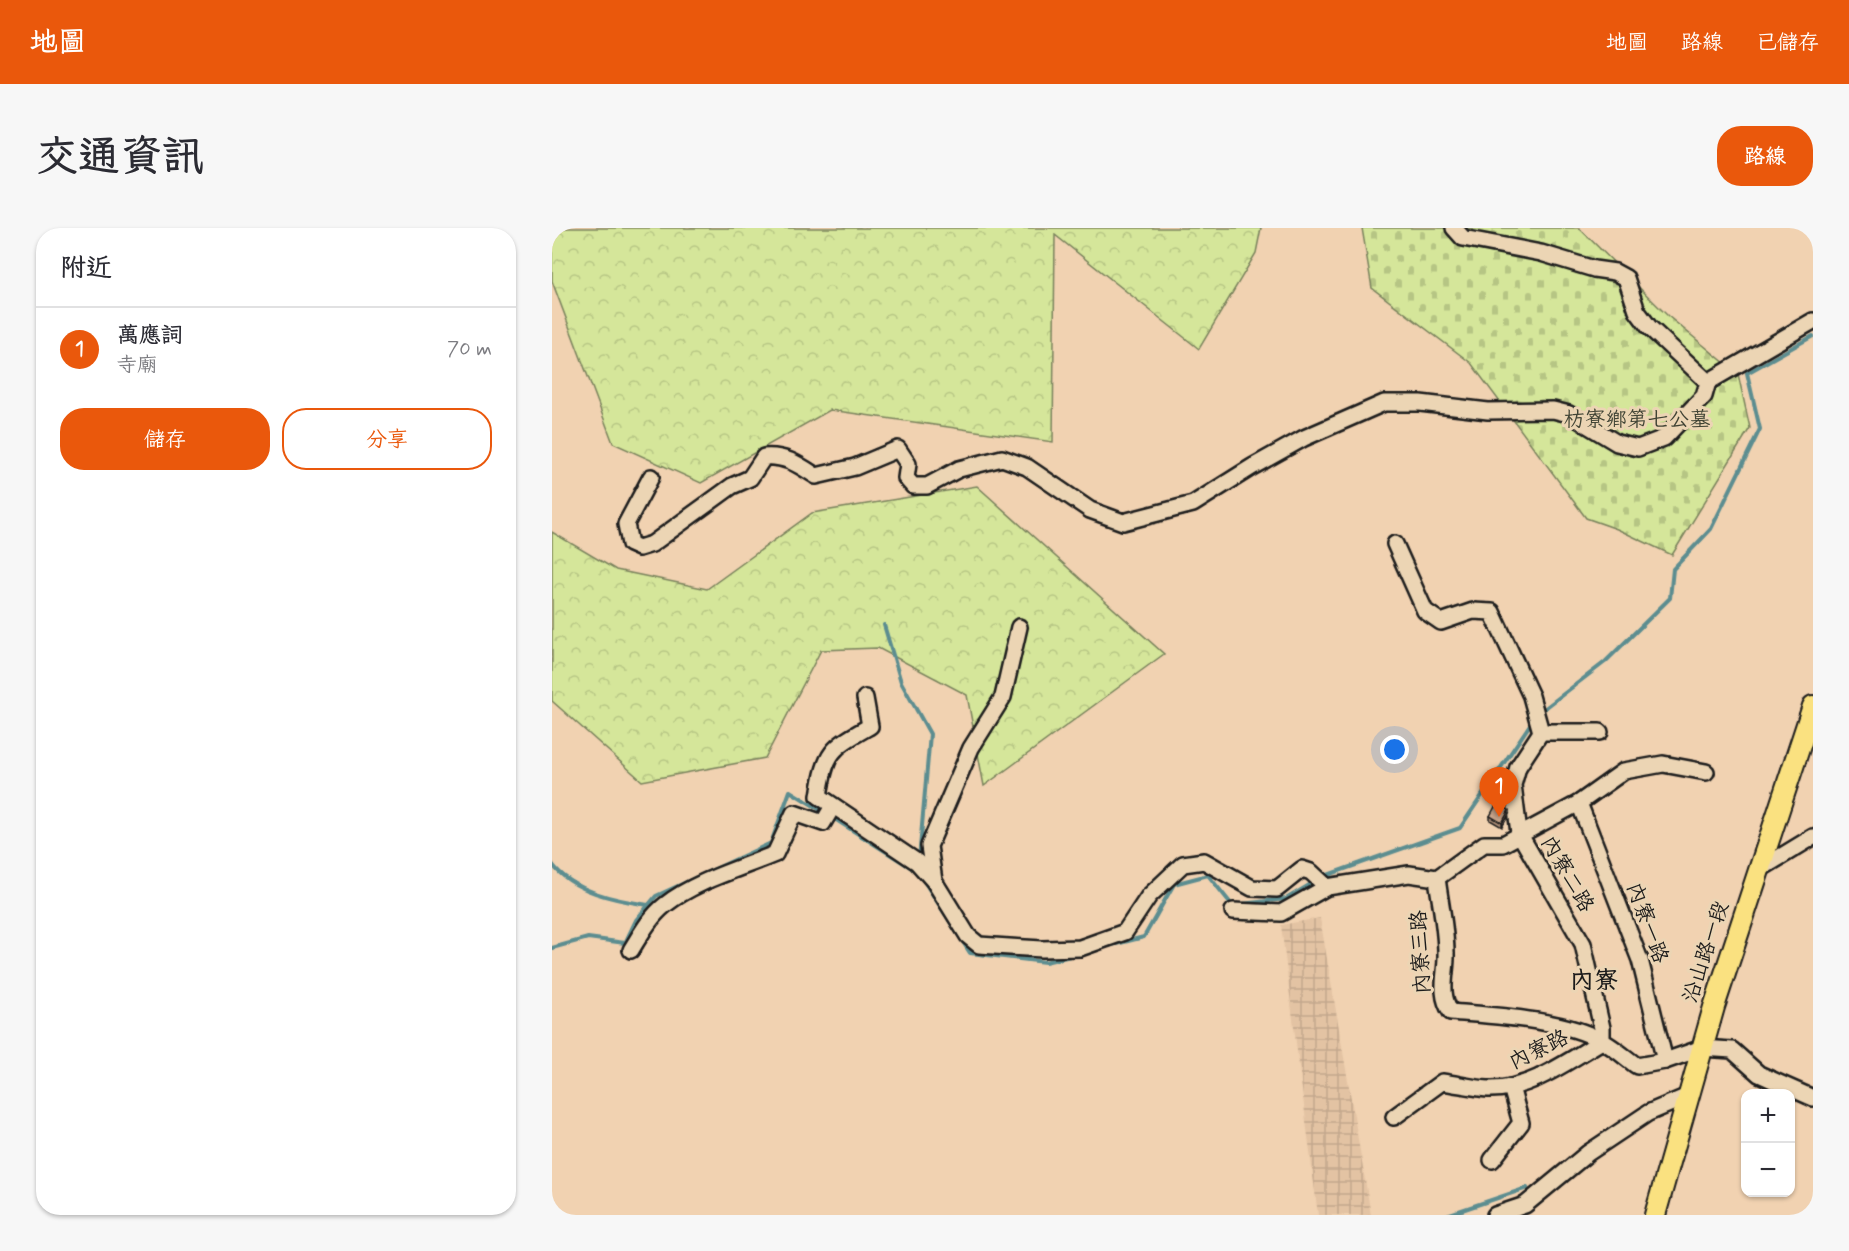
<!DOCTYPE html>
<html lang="zh-TW">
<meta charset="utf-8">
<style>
:root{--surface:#fff;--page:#f7f7f7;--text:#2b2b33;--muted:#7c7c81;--line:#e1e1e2;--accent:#ea580c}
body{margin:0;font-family:Mynerve,"LXGW WenKai TC",sans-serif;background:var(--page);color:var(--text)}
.controls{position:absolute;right:18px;bottom:18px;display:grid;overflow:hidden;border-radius:12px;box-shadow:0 2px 4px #0004}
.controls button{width:54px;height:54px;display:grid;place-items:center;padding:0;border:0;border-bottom:2px solid var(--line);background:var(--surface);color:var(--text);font:30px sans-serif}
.you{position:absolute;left:843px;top:522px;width:21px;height:21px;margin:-15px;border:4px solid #fff;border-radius:50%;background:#1a73e8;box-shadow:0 0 0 9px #1a73e833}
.badge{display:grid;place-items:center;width:39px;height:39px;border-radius:50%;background:var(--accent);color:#fff;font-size:20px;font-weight:700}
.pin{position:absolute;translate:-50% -50px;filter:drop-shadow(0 2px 3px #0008)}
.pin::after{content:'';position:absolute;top:32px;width:21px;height:18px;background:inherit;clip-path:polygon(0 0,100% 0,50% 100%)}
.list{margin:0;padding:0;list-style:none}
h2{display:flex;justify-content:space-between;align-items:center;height:78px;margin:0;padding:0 24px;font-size:26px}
h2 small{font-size:20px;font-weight:400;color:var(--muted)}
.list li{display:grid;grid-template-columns:39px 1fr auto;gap:18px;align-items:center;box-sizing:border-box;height:84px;padding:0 24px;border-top:2px solid var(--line)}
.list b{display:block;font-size:22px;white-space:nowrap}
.list p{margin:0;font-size:20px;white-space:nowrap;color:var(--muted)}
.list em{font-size:20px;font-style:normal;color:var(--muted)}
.actions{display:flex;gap:12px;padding:18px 24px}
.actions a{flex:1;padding:14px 0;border:2px solid var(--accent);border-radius:24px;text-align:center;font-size:21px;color:var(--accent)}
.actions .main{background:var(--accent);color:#fff}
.map{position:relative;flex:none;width:1261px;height:987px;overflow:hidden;border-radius:24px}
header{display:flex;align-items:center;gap:36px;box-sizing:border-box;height:84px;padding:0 30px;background:var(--accent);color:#fff}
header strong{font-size:28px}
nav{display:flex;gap:33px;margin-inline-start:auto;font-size:21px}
.intro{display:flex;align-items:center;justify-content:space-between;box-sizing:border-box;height:144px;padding:0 36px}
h1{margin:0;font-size:42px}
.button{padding:15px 27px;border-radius:24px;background:var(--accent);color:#fff;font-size:21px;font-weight:700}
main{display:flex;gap:36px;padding:0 36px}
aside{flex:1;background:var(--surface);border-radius:24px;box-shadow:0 2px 4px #0004}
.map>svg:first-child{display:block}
.industrial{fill:url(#industrial-grid)}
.forest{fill:url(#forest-crowns);stroke:#78815b;stroke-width:1.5}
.cemetery{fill:url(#cemetery-stones);stroke:#78815b;stroke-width:1.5}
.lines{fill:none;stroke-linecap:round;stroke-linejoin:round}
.stream{stroke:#5c8d90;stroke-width:4}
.minor-casing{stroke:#1c1c1c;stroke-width:20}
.major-casing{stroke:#1c1c1c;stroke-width:24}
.minor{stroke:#ecd5b4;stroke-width:15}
.major{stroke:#fae180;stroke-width:20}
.wall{fill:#b2917a;stroke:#1c1c1c;stroke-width:1.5}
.shaded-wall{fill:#917663;stroke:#1c1c1c;stroke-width:1.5}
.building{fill:#cfa98e;stroke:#1c1c1c;stroke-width:1.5}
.labels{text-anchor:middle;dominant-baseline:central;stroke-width:6;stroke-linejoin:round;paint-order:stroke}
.park-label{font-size:21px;fill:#414435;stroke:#ecd5b4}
.street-label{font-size:21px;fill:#1c1c1c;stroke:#ecd5b4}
.quarter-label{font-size:24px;font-weight:bold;fill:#1c1c1c;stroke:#ecd5b4}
</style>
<header>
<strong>地圖</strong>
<nav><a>地圖</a><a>路線</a><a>已儲存</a></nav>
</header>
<div class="intro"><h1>交通資訊</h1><a class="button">路線</a></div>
<main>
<aside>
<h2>附近<small></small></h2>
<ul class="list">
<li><span class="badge">1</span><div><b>萬應詞</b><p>寺廟</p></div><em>70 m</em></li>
</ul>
<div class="actions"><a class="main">儲存</a><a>分享</a></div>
</aside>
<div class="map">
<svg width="1261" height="987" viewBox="0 0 1261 987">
<defs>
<pattern id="industrial-grid" width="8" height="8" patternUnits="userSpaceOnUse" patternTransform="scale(1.5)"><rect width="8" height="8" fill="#e3c3a3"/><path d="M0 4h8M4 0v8" fill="none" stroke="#c2a78c"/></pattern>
<pattern id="forest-crowns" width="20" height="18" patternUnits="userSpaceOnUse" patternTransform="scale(1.5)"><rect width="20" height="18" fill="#d5e69a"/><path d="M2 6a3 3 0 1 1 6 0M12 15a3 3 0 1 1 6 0" fill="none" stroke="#b6c584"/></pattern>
<pattern id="cemetery-stones" width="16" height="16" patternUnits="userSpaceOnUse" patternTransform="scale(1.5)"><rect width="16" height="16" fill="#d5e69a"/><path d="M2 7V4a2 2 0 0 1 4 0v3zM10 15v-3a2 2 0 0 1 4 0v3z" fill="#b6c584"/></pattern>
</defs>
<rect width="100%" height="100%" fill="#f1d2b1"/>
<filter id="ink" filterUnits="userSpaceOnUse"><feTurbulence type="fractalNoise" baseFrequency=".0167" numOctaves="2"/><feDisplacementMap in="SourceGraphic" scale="12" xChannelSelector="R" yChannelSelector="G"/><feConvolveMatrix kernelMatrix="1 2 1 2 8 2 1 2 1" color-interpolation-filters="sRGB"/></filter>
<g filter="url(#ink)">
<path class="industrial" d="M 768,690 L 819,987 L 766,987 L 729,697 Z"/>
<g class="forest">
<path d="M 0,0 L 709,0 L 704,25 L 647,121 L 503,7 L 501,214 L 278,182 L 149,255 L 61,215 L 0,53 Z"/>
<path d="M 425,258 L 612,426 L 432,558 L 415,467 L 326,420 L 269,422 L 213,530 L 90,553 L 0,473 L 0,304 L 64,342 L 155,361 L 260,285 Z"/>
</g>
<path class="cemetery" d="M 810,0 L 1027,0 L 1116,88 L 1186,146 L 1198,200 L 1120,327 L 1065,301 L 1034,290 L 919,135 L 820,60 Z"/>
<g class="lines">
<g class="stream">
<path d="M 332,397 L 349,454 L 378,506 L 367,632"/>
<path d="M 988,484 L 1053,434 L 1118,370 L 1121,341 L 1159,301 L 1208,201 L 1195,145 L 1261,108"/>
<path d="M 278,588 L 366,644 L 418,725 L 493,734 L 523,727"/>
<path d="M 0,636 C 21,664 63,672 96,677"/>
<path d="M 770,649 L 908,600 L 981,492"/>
<path d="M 0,720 L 36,710 L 73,715 L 84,692 L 104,668 L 219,615 L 238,563 L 272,584"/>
<path d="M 548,720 L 592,709 L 622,656 L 656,647 L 680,677 L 734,671 L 764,653"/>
<path d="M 895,987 L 975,960"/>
</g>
<defs>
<g id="minor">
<path d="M 1156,154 L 1261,93"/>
<path d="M 99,249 L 74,296 L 78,316 L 87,320 L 100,316 L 180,258 L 198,250 L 212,229 C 233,227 247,237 264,248 L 303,239 L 346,221 L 356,236 L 354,250 L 361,258 L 375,258 L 407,241 L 450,230 L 475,239 L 538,282 L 571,294 L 641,276 L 700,239 L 752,210 L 832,175 L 868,175 L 936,183 L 1001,182 L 1017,186 L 1065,215 L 1086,220 L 1112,210 L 1152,168 L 1156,154 L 1097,99 L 1085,83 L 1074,50 L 1063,44 L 1042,41 L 989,25 L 911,10 L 902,0"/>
<path d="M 843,316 L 873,383 L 889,394 L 921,383 L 940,384 L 979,468 L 989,504 L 1048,504"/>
<path d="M 313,470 L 318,498 C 280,520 274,522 267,568 L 365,634 L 382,653 L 416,708 L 427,717 L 490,721 L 528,720 L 573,704 L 597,668 L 631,636 L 652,633 L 700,660 L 725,661 L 750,641 L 759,644 L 775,659"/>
<path d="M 989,504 L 966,539 L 961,557 L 967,605 L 1031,716 L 1050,800 L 1050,813"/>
<path d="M 1027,575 L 1088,732 L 1113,833"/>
<path d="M 1205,643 L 1261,609"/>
<path d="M 885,650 C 888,674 894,700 894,725 C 895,745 886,765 899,784 C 942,788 1012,791 1050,813 C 1063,820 1074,830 1085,838 L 1113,833 L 1150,820 L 1180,822 L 1207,846 L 1261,870"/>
<path d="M 382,653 L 377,618 L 419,520 L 451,469 L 467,399"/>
<path d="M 681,683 L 729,685 L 775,659 L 857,646 L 885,650 L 932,616 L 951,616 L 1027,575 L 1072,543 L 1111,536 L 1154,544"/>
<path d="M 79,722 C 89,706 98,689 113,677 C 143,653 187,641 223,626 L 242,585 L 271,595 L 281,578"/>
<path d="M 842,889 L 890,854 C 905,856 921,860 936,861 C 977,863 1017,832 1050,813"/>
<path d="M 940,932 L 969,895 L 959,859"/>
<path d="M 943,987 L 973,977 L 1036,925 L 1096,885 L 1136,868"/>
</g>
<path id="major" d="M 1103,987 L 1162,779 L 1261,478"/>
</defs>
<use href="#minor" class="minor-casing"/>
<use href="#major" class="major-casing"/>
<use href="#minor" class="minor"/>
<use href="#major" class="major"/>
</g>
<path class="wall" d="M 957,586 L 950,599 L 938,592 L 938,588 Z"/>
<path class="shaded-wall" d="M 957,582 L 957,586 L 950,599 L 950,595 Z"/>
<path class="building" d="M 945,575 L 957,582 L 950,595 L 938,588 Z"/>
</g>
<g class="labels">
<g class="park-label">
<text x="1085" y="192">枋寮鄉第七公墓</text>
</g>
<g class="street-label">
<text transform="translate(1015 646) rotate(60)">內寮二路</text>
<text transform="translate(1095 695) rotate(70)">內寮一路</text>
<text transform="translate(869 724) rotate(-93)">內寮三路</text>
<text transform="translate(1154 724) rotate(-72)">沿山路一段</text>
<text transform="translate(987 822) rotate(-26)">內寮路</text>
</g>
<g class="quarter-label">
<text x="1042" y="753">内寮</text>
</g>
</g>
</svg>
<div class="controls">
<button>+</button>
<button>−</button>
</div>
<div class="you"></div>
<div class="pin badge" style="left:947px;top:589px">1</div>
</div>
</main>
